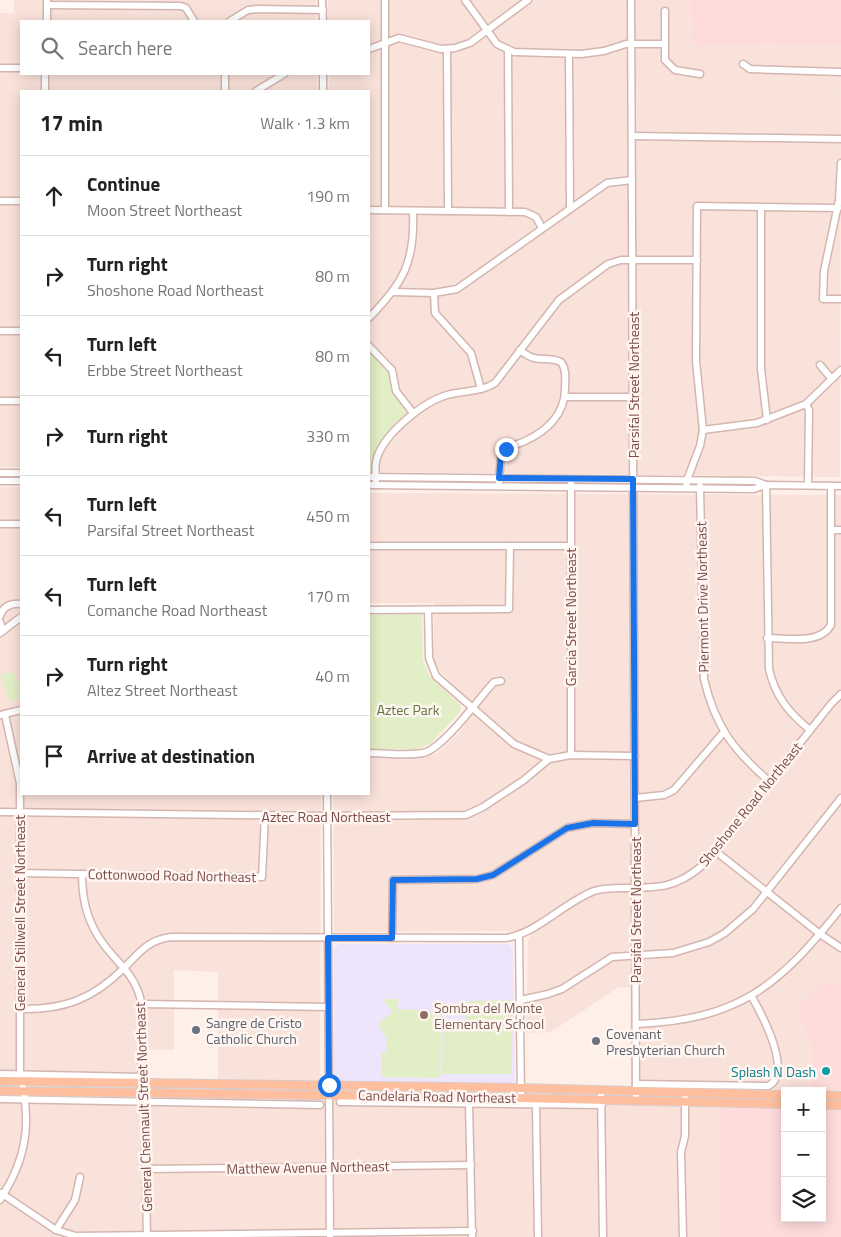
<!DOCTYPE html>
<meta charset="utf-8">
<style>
:root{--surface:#fff;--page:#f6f6f6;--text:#222;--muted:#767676;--line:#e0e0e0}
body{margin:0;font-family:"Titillium Web",sans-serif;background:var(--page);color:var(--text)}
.controls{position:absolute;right:15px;bottom:15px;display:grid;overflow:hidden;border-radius:0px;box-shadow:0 2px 12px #0003}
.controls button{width:45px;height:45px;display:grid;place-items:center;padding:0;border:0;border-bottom:1px solid var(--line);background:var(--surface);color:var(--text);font:25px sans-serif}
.stop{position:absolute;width:15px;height:15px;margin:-11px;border:4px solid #1a73e8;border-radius:50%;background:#fff}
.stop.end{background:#1a73e8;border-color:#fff;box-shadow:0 1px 5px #0008}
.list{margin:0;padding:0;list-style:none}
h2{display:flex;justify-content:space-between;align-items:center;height:65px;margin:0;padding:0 20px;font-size:21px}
h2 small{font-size:16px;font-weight:400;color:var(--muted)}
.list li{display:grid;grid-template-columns:32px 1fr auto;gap:15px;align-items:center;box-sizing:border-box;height:80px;padding:0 20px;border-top:1px solid var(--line)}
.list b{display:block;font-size:19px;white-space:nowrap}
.list p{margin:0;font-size:16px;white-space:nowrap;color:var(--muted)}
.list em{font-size:16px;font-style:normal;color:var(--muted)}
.icon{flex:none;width:28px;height:28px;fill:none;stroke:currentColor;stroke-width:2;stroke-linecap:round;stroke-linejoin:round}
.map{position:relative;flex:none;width:841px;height:1237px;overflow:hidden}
.search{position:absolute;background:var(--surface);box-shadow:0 2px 12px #0003;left:20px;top:20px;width:350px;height:55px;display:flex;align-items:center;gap:12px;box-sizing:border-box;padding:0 18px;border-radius:0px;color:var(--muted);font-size:19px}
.panel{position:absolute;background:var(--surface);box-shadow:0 2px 12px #0003;left:20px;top:90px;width:350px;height:705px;border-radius:0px}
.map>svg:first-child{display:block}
.residential{fill:#f9e2d9}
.commercial{fill:#ffdcdc}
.education{fill:#ede5fb}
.green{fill:#e2eec5}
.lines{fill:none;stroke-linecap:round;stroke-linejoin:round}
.minor-casing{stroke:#d5b5b0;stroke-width:9}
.major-casing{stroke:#dacdcc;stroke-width:10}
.minor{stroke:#fff;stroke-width:6}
.major{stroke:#ffbf9f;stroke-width:8}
.route{stroke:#1a73e8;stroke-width:6}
.education-dot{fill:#8d6e63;stroke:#fff5f1;stroke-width:2}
.worship-dot{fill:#6b7280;stroke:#fff5f1;stroke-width:2}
.culture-dot{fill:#0f9aa8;stroke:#fff5f1;stroke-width:2}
.labels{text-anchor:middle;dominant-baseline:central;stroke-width:5;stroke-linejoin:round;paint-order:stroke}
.street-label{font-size:14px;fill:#7c4c49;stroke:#fff5f1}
.park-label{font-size:14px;fill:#5e773b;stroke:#fff5f1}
.education-label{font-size:14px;fill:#785e54;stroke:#fff5f1;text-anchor:start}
.worship-label{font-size:14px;fill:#5b616d;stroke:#fff5f1;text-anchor:start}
.culture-label{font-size:14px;fill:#0d838f;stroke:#fff5f1;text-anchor:end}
</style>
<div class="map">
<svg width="841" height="1237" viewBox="0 0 841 1237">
<rect width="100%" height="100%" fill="#fef0e9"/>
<g class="residential">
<path d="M 14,0 L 316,0 L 316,21 L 21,21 L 21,74 L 317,74 L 317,91 L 21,91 L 21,467 L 0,467 L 0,13 L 14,13 Z"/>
<path d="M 328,0 L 690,0 L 691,46 L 841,45 L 840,477 L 370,472 L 377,450 L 407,414 L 392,389 L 391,382 L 384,366 L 369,352 L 369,91 L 329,91 L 329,74 L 369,74 L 369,21 L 328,21 Z"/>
<path d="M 0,487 L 21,487 L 21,794 L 321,794 L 320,1081 L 218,1079 L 218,972 L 174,970 L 174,1050 L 138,1049 L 137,1080 L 0,1077 Z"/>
<path d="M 369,493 L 841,495 L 841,984 L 826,981 L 796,1010 L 812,1045 L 810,1090 L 631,1087 L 630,987 L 619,987 L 551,1032 L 526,1033 L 528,940 L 534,931 L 334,932 L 333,794 L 369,794 L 369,757 L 436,754 L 458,734 L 477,707 L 454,686 L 433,663 L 434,603 L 369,603 Z"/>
<path d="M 0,1097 L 190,1100 L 376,1099 L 718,1106 L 720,1237 L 0,1237 Z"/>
</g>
<g class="commercial">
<path d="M 690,0 L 841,0 L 841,45 L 691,46 Z"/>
<path d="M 826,981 L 841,984 L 841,1090 L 810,1090 L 812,1045 L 796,1010 Z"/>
<path d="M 718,1106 L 785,1107 L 785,1218 L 822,1218 L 822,1108 L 841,1108 L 841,1237 L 720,1237 Z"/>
</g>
<path class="education" d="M 339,944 L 509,944 L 513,949 L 515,1084 L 334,1082 L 334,948 Z"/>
<g class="green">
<path d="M 369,352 L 389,373 L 392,389 L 407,414 L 377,450 L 370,472 Z"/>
<path d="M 422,614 L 423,660 L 430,677 L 461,705 L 460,712 L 430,744 L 417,749 L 369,749 L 369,615 Z"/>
<path d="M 13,671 L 21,691 L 21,697 L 10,702 L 0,676 Z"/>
<path d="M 382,999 L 398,999 L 398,1009 L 418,1010 L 422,1015 L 422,1012 L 442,1012 L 440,1078 L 382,1077 L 381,1052 L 387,1052 L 386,1037 L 378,1024 L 393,1012 Z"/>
<path d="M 512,1000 L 512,1074 L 442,1074 L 443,1024 L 464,1026 L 468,1001 Z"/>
</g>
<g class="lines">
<defs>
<g id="minor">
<path d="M 322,0 L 323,21"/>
<path d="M 465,0 L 497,44 L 514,52 L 581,54 L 604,51 L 626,44 L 664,44"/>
<path d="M 631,0 L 636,1101"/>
<path d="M 47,5 L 181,6 L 186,8 L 194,21"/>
<path d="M 665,11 L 665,60 L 675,70 L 700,74"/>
<path d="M 47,21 L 47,0"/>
<path d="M 230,21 L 248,10 L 257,9 L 323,10"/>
<path d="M 369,49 L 399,38 L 441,49 L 455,48 L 470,43 L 528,0"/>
<path d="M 447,49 L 448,211"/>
<path d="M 508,51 L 509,212"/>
<path d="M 569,54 L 570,209"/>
<path d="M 743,64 L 750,69 L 841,72"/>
<path d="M 0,68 L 21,68"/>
<path d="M 225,74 L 225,91"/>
<path d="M 323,74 L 323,91"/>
<path d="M 45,91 L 45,74"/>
<path d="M 256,91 L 284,74"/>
<path d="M 632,136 L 841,139"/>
<path d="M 841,163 L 839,200 L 824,271 L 823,299 L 841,299"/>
<path d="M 0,201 L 21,201"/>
<path d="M 761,208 L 761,369 L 767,420"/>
<path d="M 369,210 L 525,212 L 536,217 L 542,228"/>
<path d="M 385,210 L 385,0"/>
<path d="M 394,292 L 434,293 L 457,289 L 607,183 L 632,180"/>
<path d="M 434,293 L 435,313 L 471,353 L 481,389"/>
<path d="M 369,318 C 404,281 415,263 413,211"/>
<path d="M 0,331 L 21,331"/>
<path d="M 369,346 L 392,370 L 396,391 L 413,413"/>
<path d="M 820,365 L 831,378"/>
<path d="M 565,397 L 633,397"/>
<path d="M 0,401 L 21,401"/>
<path d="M 806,404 L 809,410 L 808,485"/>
<path d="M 703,430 L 757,423 L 806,404 L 841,370"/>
<path d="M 0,473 L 21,473"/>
<path d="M 369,477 L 755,481 L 766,485"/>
<path d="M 0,481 L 21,481"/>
<path d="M 499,482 L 501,454 C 508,446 516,445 525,441 C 547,431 565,414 565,389 C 565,379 567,370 561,362 C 544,355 538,365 520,350"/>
<path d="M 369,485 L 754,489 L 766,485 L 841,486"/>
<path d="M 376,485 C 376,476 374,466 377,458 C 384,434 423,402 447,395 C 462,391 481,392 495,383 L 559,300 L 608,264 L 621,260 L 697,260"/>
<path d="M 766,485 L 769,669 C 775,696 789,713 810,730"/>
<path d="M 700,486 L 704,679 C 715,726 733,750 770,782"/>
<path d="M 686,488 L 687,480 L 700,446 L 703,430 L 696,361 L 697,206 L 838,208"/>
<path d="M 0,524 L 21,524"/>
<path d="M 832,530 L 841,530"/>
<path d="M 369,546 L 570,546"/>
<path d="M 369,610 L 509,609 L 510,547"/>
<path d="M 428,610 L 429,658 L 436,676 L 514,744 L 549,759"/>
<path d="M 0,616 C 3,606 11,603 21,604"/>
<path d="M 0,622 L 3,631"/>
<path d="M 0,633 L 21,617"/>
<path d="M 767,638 C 787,638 820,645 831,625 L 831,486"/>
<path d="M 0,715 L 21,710"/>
<path d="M 369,753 C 386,753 406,756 423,753 C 443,749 479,698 494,682 L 501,681"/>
<path d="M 571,755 L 571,484"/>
<path d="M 327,794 L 330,1237"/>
<path d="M 635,798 L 664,795 L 674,790 L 723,733"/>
<path d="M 0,812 L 327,816 L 466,815 L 483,807 L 524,780 L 549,759 L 571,755 L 635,756"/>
<path d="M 714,850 L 820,934 L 841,948"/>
<path d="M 19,873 L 262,877 L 265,815"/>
<path d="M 82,874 C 82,908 91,932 114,957 C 123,967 133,977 138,991 C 150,1023 136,1060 144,1093 L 147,1237"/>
<path d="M 519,936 L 521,1098"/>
<path d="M 392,938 L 393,880 L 477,879 L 493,875 L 567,828 L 593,823 L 635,824"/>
<path d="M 521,1000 L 548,994 L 562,989 L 612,957 L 673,953 L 709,942 L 725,933 L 753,909 L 841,798"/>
<path d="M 142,1004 L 328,1007"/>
<path d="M 20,1009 C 64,1010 93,999 124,968 C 140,952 148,940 171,937 L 506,938 C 538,933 563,903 594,891 C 604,888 614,888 624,888 C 659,888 676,888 703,865 L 831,704 L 841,694"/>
<path d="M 636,1024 C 739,1020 779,986 841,908"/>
<path d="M 0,1074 L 141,1077"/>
<path d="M 636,1084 L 768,1086 C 794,1073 761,1013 752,997"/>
<path d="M 601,1090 L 603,1237"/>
<path d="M 0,1099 L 320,1105"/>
<path d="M 340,1102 L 602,1105"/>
<path d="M 469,1104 L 472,1237"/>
<path d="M 536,1105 L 538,1237"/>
<path d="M 146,1169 L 471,1165"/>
<path d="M 1,1193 L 56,1230 L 76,1236 L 473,1231"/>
<path d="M 0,1200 C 27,1158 32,1123 20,1074 L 20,783 L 5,715"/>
<path d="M 56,1230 L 75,1200 L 80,1177"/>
<path d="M 683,1237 L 681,1152 L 685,1136 L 685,1093"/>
</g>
<g id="major">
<path d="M 0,1081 L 521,1088 L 785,1095"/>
<path d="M 0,1091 L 469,1097 L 785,1104"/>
<path d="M 822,1095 L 841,1096"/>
<path d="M 822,1105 L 841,1105"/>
</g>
</defs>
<use href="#minor" class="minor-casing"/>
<use href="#major" class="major-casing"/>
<use href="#minor" class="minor"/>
<use href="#major" class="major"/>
</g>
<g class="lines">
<path class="route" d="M 329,1085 L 328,938 L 392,938 L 393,880 L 477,879 L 493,875 L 567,828 L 593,823 L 635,824 L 633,479 L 499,478 L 501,454 L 506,449"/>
</g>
<circle class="education-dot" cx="424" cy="1015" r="5"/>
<g class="worship-dot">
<circle cx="196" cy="1030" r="5"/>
<circle cx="596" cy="1041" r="5"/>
</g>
<circle class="culture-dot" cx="826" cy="1071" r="5"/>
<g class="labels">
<g class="street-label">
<text transform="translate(633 385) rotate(-90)">Parsifal Street Northeast</text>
<text transform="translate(702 597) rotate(-91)">Piermont Drive Northeast</text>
<text transform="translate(570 617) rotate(-90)">Garcia Street Northeast</text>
<text transform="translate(750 804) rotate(-51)">Shoshone Road Northeast</text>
<text x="326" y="816">Aztec Road Northeast</text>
<text transform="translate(172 875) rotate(1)">Cottonwood Road Northeast</text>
<text transform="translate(635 910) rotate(-90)">Parsifal Street Northeast</text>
<text transform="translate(19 913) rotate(-90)">General Stillwell Street Northeast</text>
<text transform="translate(437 1096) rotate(1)">Candelaria Road Northeast</text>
<text transform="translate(143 1107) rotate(-92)">General Chennault Street Northeast</text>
<text transform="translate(308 1167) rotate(-1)">Matthew Avenue Northeast</text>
</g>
<g class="park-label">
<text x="408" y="709">Aztec Park</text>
</g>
<g class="education-label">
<text x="434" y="1007">Sombra del Monte<tspan x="434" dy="16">Elementary School</tspan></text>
</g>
<g class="worship-label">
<text x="206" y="1022">Sangre de Cristo<tspan x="206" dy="16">Catholic Church</tspan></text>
<text x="606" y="1033">Covenant<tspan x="606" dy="16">Presbyterian Church</tspan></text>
</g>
<g class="culture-label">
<text x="816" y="1071">Splash N Dash</text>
</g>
</g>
</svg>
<div class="controls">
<button>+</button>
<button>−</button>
<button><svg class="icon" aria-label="layers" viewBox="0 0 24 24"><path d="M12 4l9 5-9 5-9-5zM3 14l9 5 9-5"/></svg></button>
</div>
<div class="stop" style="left:329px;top:1085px"></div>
<div class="stop end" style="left:506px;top:449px"></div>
<div class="search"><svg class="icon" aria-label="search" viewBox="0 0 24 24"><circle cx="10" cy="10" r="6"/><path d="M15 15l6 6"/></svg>Search here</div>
<section class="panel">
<h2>17 min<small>Walk · 1.3 km</small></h2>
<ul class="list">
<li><svg class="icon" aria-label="ahead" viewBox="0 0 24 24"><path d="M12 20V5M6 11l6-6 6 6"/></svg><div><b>Continue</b><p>Moon Street Northeast</p></div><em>190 m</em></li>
<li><svg class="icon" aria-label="right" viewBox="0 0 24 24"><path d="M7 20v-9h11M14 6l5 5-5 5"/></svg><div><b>Turn right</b><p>Shoshone Road Northeast</p></div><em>80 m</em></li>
<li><svg class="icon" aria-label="left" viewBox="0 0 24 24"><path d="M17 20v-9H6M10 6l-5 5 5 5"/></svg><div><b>Turn left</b><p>Erbbe Street Northeast</p></div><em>80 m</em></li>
<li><svg class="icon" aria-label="right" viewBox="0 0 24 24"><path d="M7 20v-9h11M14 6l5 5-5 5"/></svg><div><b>Turn right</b></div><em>330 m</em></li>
<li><svg class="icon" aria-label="left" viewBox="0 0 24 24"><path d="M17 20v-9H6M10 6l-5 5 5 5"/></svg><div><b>Turn left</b><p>Parsifal Street Northeast</p></div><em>450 m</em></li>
<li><svg class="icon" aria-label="left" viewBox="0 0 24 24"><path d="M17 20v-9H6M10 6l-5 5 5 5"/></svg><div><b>Turn left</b><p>Comanche Road Northeast</p></div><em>170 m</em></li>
<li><svg class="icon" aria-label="right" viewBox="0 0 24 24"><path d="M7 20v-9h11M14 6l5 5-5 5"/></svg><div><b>Turn right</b><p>Altez Street Northeast</p></div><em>40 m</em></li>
<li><svg class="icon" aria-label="arrive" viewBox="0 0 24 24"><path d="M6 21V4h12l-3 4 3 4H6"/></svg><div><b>Arrive at destination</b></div></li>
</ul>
</section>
</div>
